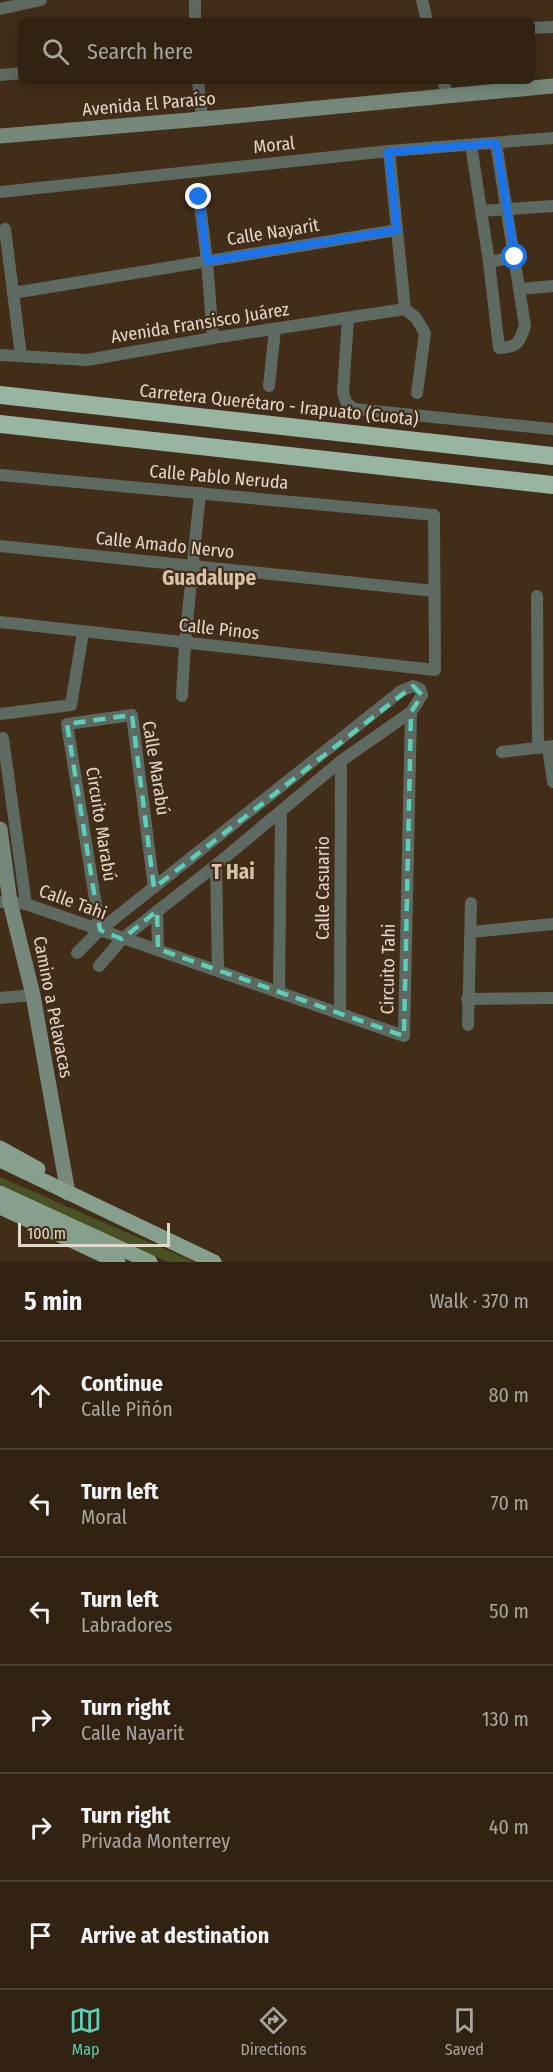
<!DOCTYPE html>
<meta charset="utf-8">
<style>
:root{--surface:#312212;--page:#392a1b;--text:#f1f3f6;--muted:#a8a49f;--line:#4c3f32;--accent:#5dceb8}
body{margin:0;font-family:"Fira Sans Condensed",sans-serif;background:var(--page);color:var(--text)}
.scale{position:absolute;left:18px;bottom:15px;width:152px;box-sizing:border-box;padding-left:6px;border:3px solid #e3d7ca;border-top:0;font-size:16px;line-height:21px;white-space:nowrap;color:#e3d7ca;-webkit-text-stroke:4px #412d18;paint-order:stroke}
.stop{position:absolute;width:18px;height:18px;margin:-14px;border:4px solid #1a73e8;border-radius:50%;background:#fff}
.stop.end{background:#1a73e8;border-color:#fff;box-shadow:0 2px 6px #0008}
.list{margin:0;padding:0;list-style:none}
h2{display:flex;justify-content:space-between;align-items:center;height:78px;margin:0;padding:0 24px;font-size:26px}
h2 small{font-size:20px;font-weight:400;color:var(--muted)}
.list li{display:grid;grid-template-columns:39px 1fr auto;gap:18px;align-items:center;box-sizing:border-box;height:108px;padding:0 24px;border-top:2px solid var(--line)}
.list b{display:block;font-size:22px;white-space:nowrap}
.list p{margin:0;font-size:20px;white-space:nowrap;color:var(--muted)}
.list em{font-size:20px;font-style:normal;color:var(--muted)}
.icon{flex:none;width:33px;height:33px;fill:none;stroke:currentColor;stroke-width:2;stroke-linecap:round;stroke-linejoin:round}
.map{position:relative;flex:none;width:553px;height:1262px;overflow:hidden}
.search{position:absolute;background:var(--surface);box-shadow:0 3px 15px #0003;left:18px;right:18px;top:18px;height:66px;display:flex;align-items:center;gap:15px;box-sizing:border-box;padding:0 21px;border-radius:9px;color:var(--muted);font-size:22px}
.sheet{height:726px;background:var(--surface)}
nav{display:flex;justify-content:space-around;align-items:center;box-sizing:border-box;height:84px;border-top:2px solid var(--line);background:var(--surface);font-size:16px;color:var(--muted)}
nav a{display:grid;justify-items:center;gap:3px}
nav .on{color:var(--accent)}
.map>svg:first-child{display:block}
.green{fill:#4a5223}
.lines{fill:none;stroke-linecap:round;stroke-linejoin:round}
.street{stroke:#5d6961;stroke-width:12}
.secondary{stroke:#75887b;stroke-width:15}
.primary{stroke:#87a08e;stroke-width:15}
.highway{stroke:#97b5a0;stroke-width:18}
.route{stroke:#1a73e8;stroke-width:8}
.marked{fill:none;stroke:#5dceb8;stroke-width:4.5;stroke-dasharray:12 8;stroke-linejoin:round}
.labels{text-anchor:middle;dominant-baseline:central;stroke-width:4.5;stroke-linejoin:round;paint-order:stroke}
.street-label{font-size:18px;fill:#e3d7ca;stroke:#412d18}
.quarter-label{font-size:21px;font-weight:bold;fill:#dac1a8;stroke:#412d18}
</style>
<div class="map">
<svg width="553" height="1262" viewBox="0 0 553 1262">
<rect width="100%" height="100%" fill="#412d18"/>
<path class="green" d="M 0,1177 L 194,1262 L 168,1262 L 0,1185 Z"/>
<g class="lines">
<g class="street">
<path d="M 422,0 L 427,21"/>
<path d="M 0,9 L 41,0"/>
<path d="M 195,21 L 195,0"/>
<path d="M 532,28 L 553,27"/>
<path d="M 0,75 L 21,73"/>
<path d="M 198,81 L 202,119"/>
<path d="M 443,81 L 448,96"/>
<path d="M 471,145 L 489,262 L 499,348 C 518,347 519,343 525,326 L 496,143"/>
<path d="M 389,151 L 405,309"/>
<path d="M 0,192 L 389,151 L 553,138"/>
<path d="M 199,197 L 207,261 L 213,338"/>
<path d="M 481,211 L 553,206"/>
<path d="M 5,229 L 21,356"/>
<path d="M 489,262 L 515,257"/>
<path d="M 520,289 L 553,286"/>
<path d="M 13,293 L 397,230"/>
<path d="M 405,309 L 416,318 L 425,333 L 417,393"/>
<path d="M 348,318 L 343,393 L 347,404 L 354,409 L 553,429"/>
<path d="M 0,355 L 87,360 L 213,338 L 405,309"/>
<path d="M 269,386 L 275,330"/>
<path d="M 0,475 L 434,515 L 435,670 L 0,622"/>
<path d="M 0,546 L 434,591"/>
<path d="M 537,596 L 538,748"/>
<path d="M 182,696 L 185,643 L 200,493"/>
<path d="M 0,714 L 71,705 L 83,632"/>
<path d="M 3,738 L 26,904"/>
<path d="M 548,747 L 553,782"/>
<path d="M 502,752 L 553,746"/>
<path d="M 216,865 L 218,970"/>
<path d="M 0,902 L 26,904 L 404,1036 L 411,712"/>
<path d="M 157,911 L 158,949"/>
<path d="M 100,930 L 67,724 L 132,715 L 154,888"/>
<path d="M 471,932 L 553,924"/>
<path d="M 77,953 L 100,930 L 401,691 L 413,686 L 420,689 L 422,695 L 411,712 L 341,761 L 216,865 L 122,939 L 99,966"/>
<path d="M 279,993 L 281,812"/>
<path d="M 0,998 L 33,995"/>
<path d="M 467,999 L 553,998"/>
<path d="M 340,1014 L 341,761"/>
<path d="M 468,1025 L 471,903"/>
</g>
<g class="secondary">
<path d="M 0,136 L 202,119 L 553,86"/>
<path d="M 0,829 L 10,902 L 33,995 L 68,1193"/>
</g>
<g class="primary">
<path d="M 0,1148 L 38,1169"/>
<path d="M 0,1160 L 214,1262"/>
<path d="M 0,1193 L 150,1262"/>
<path d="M 0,1207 L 118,1262"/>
</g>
<g class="highway">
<path d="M 0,395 L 553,456"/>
<path d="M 0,424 L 553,485"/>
</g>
</g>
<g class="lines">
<path class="route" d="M 199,197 L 207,261 L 397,230 L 388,152 L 496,143 L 515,257"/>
</g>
<path class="marked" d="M 413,686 L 422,695 L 411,712 L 404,1036 L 158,949 L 157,911 L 122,939 L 100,930 L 67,724 L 132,715 L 154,888 Z"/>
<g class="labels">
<g class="street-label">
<text transform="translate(149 104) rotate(-5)">Avenida El Paraíso</text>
<text transform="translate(274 145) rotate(-6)">Moral</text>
<text transform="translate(273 232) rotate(-9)">Calle Nayarit</text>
<text transform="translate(200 323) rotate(-9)">Avenida Fransisco Juárez</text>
<text transform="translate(279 405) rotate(6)">Carretera Querétaro - Irapuato (Cuota)</text>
<text transform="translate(219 477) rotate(5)">Calle Pablo Neruda</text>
<text transform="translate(165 545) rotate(6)">Calle Amado Nervo</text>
<text transform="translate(219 629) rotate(6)">Calle Pinos</text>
<text transform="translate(156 768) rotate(81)">Calle Marabú</text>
<text transform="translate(101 824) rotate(81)">Circuito Marabú</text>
<text transform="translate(323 888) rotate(-90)">Calle Casuario</text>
<text transform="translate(73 902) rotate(20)">Calle Tahi</text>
<text transform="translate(388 969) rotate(-89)">Circuito Tahi</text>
<text transform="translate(53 1007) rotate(79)">Camino a Pelavacas</text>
</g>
<g class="quarter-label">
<text x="209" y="578">Guadalupe</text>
<text x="233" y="872">T Hai</text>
</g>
</g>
</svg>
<div class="scale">100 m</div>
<div class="stop" style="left:515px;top:257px"></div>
<div class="stop end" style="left:199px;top:197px"></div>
<div class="search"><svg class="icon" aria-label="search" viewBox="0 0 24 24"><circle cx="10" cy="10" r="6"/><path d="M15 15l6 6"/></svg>Search here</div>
</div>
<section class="sheet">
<h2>5 min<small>Walk · 370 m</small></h2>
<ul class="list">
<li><svg class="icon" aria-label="ahead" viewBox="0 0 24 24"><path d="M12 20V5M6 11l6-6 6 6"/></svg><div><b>Continue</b><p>Calle Piñón</p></div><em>80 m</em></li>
<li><svg class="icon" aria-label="left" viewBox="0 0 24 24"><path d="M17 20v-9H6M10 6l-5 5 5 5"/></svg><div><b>Turn left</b><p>Moral</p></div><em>70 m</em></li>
<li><svg class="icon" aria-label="left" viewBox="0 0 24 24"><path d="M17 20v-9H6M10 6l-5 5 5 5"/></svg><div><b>Turn left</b><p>Labradores</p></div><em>50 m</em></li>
<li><svg class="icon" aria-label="right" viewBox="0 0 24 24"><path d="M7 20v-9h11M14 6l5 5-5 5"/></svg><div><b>Turn right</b><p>Calle Nayarit</p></div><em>130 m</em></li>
<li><svg class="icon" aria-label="right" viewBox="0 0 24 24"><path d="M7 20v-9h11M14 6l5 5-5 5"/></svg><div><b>Turn right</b><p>Privada Monterrey</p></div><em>40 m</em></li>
<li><svg class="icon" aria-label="arrive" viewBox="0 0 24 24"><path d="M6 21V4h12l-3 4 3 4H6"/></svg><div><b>Arrive at destination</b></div></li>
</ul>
</section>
<nav>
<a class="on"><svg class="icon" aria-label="map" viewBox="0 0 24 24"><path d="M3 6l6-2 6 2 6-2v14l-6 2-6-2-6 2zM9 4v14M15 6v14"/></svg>Map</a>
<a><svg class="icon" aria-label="directions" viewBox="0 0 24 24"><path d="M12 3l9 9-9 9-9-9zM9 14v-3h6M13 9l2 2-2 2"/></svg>Directions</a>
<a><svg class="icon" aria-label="saved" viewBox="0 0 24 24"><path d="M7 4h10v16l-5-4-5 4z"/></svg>Saved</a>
</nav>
